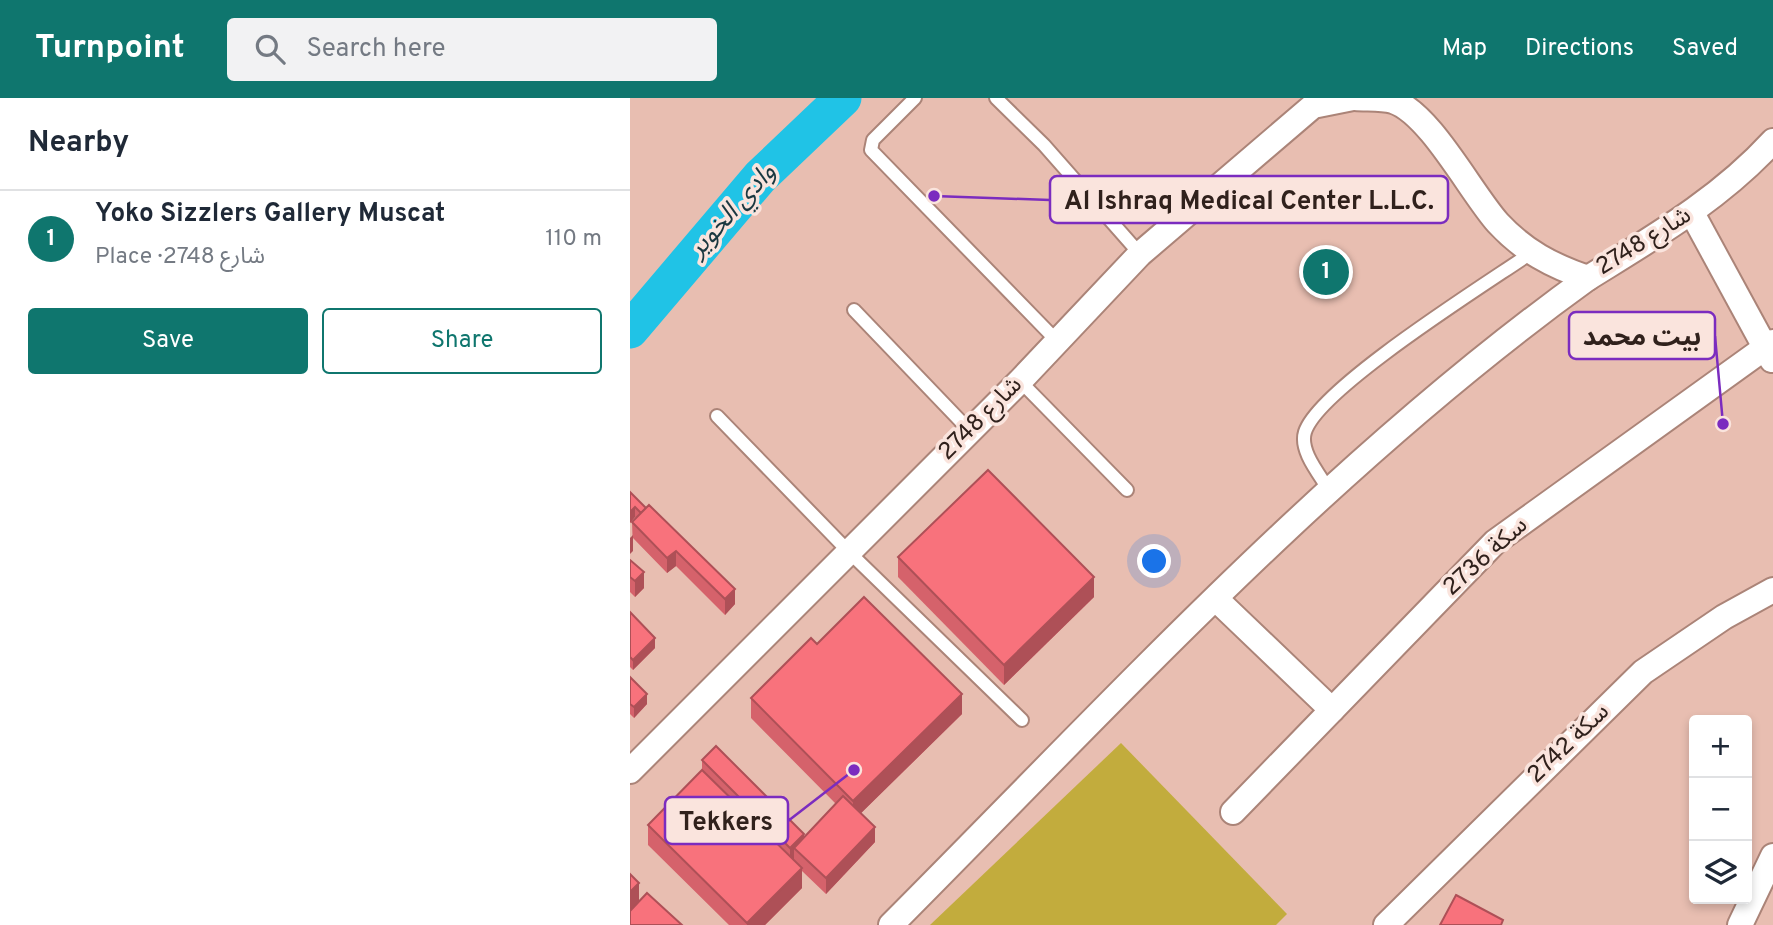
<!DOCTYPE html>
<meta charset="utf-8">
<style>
:root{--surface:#fff;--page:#f2f2f3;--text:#1f2937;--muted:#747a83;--line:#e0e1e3;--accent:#0f766e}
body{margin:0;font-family:Overpass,"Noto Sans Arabic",sans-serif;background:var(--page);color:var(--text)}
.controls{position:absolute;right:21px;bottom:21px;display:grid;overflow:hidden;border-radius:7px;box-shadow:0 4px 10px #0003}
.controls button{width:63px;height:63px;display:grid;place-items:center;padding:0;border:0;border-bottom:2px solid var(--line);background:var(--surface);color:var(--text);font:35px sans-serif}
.you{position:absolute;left:525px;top:464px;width:24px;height:24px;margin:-18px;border:5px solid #fff;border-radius:50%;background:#1a73e8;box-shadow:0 0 0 10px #1a73e833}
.badge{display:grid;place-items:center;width:46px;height:46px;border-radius:50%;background:var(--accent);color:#fff;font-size:23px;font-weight:700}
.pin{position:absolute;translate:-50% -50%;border:4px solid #fff;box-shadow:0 2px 7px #0006}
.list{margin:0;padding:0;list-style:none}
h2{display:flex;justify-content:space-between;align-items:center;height:91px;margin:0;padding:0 28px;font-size:30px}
h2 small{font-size:23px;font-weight:400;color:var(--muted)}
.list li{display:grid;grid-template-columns:46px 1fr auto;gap:21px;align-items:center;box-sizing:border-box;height:98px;padding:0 28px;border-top:2px solid var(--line)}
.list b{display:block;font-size:26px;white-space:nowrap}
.list p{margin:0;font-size:23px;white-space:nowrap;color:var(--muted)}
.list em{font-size:23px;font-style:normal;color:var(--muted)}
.actions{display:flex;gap:14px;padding:21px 28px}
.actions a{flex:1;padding:16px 0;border:2px solid var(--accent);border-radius:7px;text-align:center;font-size:24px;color:var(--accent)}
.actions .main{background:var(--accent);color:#fff}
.icon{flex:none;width:38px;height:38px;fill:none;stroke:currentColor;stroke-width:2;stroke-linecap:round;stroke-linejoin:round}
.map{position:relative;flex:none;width:1143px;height:827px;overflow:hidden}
header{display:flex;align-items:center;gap:42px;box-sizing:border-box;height:98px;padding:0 35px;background:var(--accent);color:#fff}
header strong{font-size:33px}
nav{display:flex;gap:38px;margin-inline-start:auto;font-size:24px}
.search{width:490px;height:63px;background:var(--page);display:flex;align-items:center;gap:18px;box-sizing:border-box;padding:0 24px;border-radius:7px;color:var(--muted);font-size:26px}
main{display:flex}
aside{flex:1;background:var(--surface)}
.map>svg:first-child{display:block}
.garden{fill:#c2ac3d}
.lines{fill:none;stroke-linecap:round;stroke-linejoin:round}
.river{stroke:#20c3e6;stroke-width:37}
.service-casing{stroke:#ab8478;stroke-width:16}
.minor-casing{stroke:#ab8478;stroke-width:28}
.service{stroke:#fff;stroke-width:12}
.minor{stroke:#fff;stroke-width:24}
.wall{fill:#d5626b}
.shaded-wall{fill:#ae5057}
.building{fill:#f8727c;stroke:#ae5057;stroke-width:2}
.labels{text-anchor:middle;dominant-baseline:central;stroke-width:7;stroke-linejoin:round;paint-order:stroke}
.street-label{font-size:24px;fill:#30211c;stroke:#fae4dd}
.water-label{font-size:26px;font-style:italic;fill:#1a3840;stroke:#fae4dd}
.leader{fill:none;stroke:#7b2cbf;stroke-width:2.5}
.callout-dot{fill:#7b2cbf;stroke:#fae4dd;stroke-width:2.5}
.callout{fill:#fae4dd;stroke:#7b2cbf;stroke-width:2.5}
.callout-label{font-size:26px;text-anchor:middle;font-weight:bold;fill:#30211c}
</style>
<header>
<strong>Turnpoint</strong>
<div class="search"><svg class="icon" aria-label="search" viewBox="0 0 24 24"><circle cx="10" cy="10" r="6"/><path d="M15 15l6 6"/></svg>Search here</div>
<nav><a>Map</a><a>Directions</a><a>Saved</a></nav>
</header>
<main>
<aside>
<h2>Nearby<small></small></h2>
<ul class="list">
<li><span class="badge">1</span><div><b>Yoko Sizzlers Gallery Muscat</b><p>Place · شارع 2748</p></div><em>110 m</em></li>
</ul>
<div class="actions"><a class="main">Save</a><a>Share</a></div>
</aside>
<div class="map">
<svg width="1143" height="827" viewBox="0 0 1143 827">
<rect width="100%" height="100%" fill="#e8beb1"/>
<path class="garden" d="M 491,645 L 657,816 L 646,827 L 300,827 Z"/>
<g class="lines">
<path class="river" d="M 0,232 L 130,79 L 213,0"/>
<defs>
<g id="service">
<path d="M 285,0 L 243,42 L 241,52 L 427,243"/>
<path d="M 366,0 L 414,47 L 510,156"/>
<path d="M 224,212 L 340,333"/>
<path d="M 390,283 L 497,392"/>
<path d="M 87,318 L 219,454 L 392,622"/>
<path d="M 699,392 C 690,377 669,353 675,334 C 689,290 856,186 901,155"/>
</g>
<g id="minor">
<path d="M 725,0 C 737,1 752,0 763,3 C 800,15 841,95 868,125 C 894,153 922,168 958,180 C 1024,139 1090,101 1143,43"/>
<path d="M 1062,115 L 1142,262"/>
<path d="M 587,502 L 702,612"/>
<path d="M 0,673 L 390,283 L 510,156 L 683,8 L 723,0"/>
<path d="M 603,714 L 865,444 L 1143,244"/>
<path d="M 261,827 C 484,603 701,365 958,180"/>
<path d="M 756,827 L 1013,574 L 1094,519 L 1143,492"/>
<path d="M 1110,827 L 1143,758"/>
</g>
</defs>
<use href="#service" class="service-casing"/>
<use href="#minor" class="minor-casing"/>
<use href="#service" class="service"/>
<use href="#minor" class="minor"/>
</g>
<g class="wall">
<path d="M 0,394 L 105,506 L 95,517 L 46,468 L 37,475 L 3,440 L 3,453 L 2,424 L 6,420 L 5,419 L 0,425 Z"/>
<path d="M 268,459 L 464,499 L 374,587 L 268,479 Z"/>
<path d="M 0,462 L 14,490 L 5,499 L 0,494 Z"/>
<path d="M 0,514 L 25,550 L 3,572 L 0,569 Z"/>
<path d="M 187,546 L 332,616 L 231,715 L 245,744 L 196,796 L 172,773 L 172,790 L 135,827 L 99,827 L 18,747 L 18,727 L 72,673 L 72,662 L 174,739 L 206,706 L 121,620 L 121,600 Z"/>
<path d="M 0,579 L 17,606 L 4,620 L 0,616 Z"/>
</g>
<g class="shaded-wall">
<path d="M 5,409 L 5,419 L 0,425 L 0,414 Z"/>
<path d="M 3,437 L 3,453 L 0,456 L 0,440 Z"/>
<path d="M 46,453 L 46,468 L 37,475 L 37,460 Z"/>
<path d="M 14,474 L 14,490 L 5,499 L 5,483 Z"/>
<path d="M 464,479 L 464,499 L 374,587 L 374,567 Z"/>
<path d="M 105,491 L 105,506 L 95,517 L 95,501 Z"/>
<path d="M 25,540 L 25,550 L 3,572 L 3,562 Z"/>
<path d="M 17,596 L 17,606 L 4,620 L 4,609 Z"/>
<path d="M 332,596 L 332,616 L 223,723 L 223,703 Z"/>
<path d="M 245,729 L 245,744 L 196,796 L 196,780 Z"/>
<path d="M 174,736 L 174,751 L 164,750 L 164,761 L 160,766 L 160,750 Z"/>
<path d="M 172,770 L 172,790 L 135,827 L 117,827 L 117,825 Z"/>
<path d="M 9,785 L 9,805 L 0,814 L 0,794 Z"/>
</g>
<g class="building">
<path d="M 358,372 L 464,479 L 374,567 L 268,459 Z"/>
<path d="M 0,394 L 16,410 L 11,415 L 5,409 L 0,414 Z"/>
<path d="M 19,407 L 105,491 L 95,501 L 46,453 L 37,460 L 2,424 Z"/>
<path d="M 0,462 L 14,474 L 5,483 L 0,479 Z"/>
<path d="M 234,499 L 332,596 L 223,703 L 121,600 L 181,540 L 187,546 Z"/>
<path d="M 0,514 L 25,540 L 3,562 L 0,559 Z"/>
<path d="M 0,579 L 17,596 L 4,609 L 0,606 Z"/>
<path d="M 86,648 L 174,736 L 160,750 L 72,662 Z"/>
<path d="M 72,672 L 172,770 L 117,825 L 18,727 Z"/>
<path d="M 213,698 L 245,729 L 196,780 L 164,750 Z"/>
<path d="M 0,776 L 9,785 L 0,794 Z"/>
<path d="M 17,795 L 52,827 L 0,827 L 0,813 Z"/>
<path d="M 826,797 L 873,822 L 871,827 L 810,827 Z"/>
</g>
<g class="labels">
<g class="street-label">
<text transform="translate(1014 144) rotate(-32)">شارع 2748</text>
<text transform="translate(351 321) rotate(-45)">شارع 2748</text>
<text transform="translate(856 459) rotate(-42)">سكة 2736</text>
<text transform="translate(939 646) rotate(-44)">سكة 2742</text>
</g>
<g class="water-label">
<text transform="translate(103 113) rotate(-48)">وادي الخوير</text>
</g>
</g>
<path class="leader" d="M304 98L420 102M1093 326L1085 238M224 672L158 723"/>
<g class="callout-dot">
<circle cx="304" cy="98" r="7"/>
<circle cx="1093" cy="326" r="7"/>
<circle cx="224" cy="672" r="7"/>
</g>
<g class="callout">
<rect x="420" y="78" width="398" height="47" rx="7"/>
<rect x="939" y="214" width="146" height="47" rx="7"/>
<rect x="35" y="699" width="123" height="47" rx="7"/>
</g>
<g class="callout-label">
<text x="619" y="111">Al Ishraq Medical Center L.L.C.</text>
<text x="1012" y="247">بيت محمد</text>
<text x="96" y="732">Tekkers</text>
</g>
</svg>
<div class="controls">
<button>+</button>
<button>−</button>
<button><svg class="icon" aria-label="layers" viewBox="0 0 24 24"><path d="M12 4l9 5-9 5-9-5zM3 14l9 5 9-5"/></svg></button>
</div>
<div class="you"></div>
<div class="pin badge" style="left:696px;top:174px">1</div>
</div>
</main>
